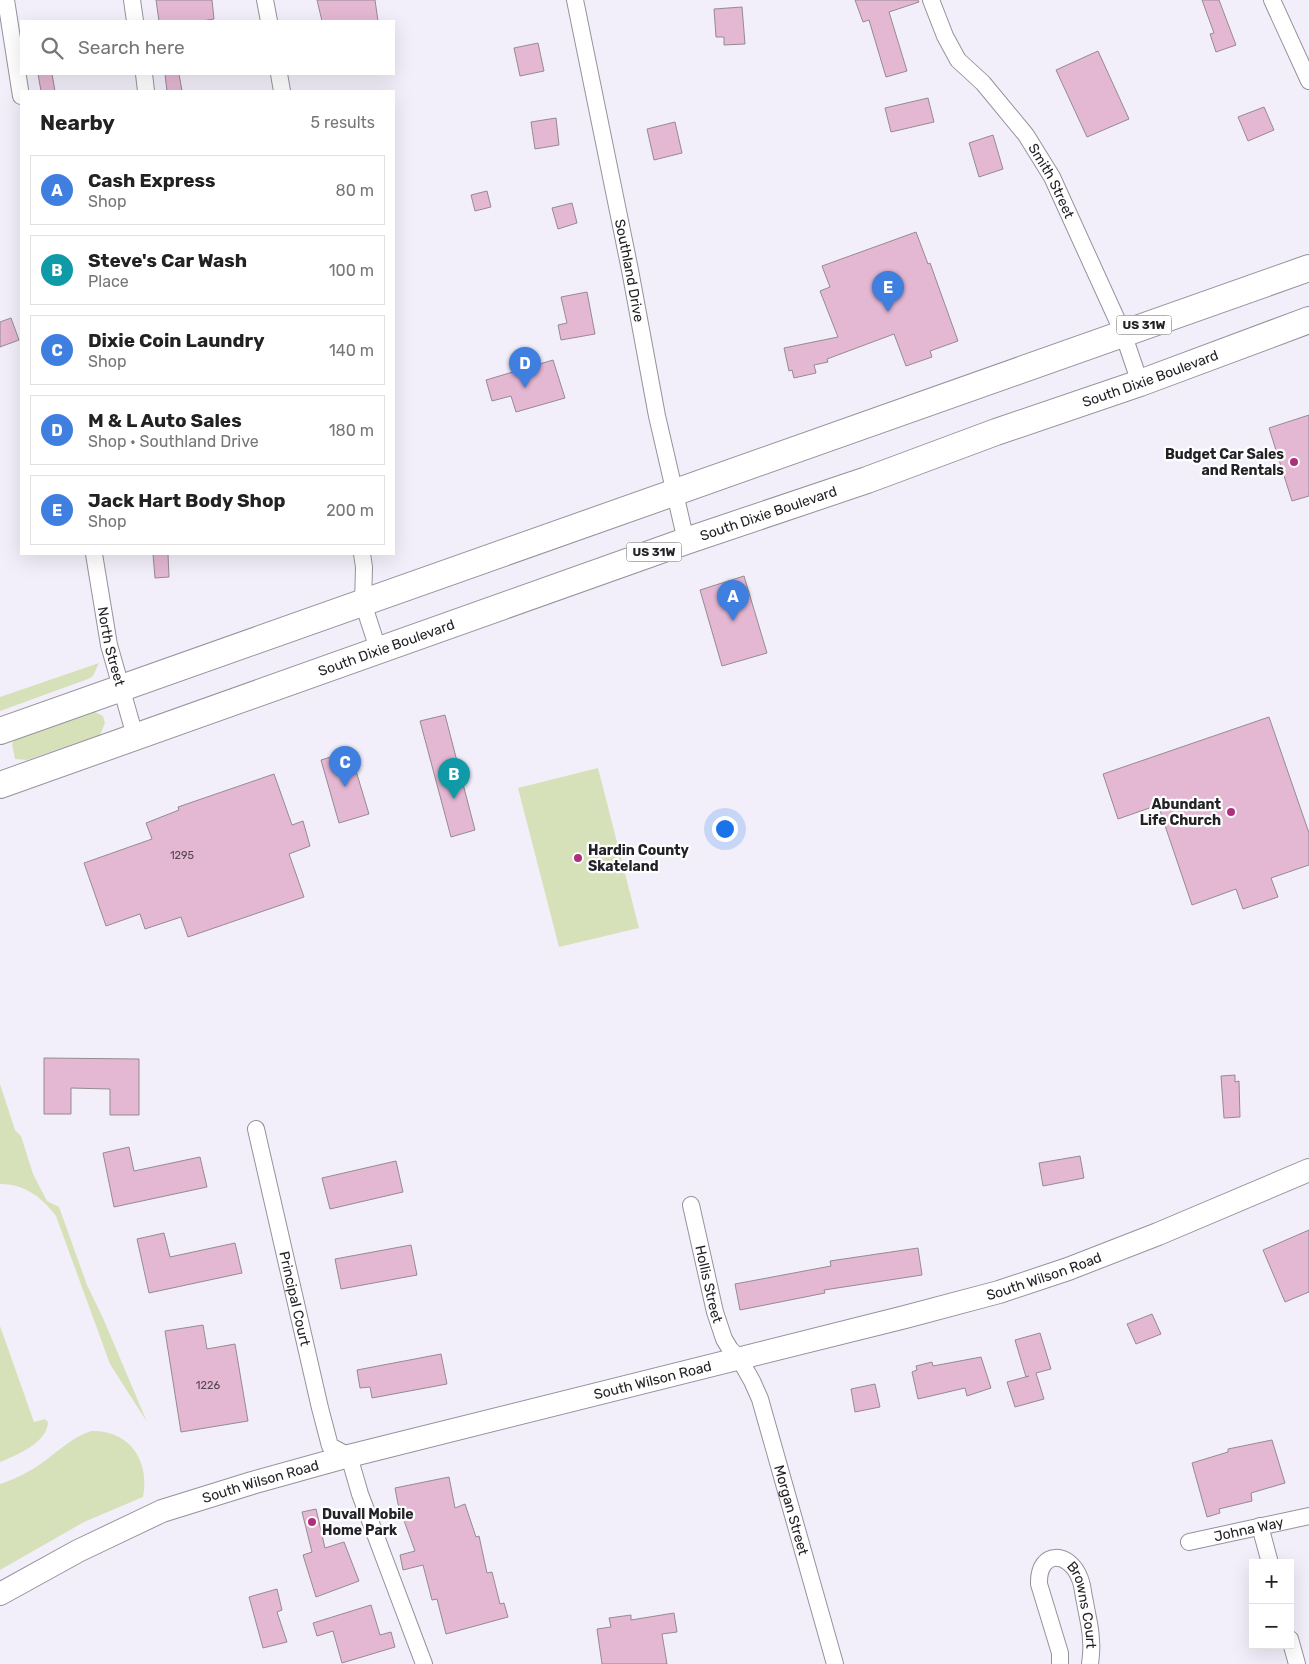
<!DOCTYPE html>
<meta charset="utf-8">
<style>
:root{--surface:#fff;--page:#f2f2f2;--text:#222;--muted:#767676;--line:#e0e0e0;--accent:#ae2f7c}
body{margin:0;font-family:Rubik,sans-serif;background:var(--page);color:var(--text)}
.controls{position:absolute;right:15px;bottom:15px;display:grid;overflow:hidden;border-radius:0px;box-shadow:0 5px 20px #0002}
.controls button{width:45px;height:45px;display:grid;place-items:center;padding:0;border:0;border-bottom:1px solid var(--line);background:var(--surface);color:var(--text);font:25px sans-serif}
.you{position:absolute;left:724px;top:828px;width:18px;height:18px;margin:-12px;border:4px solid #fff;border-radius:50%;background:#1a73e8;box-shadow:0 0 0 8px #1a73e833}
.badge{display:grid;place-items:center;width:32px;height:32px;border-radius:50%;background:var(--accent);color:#fff;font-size:16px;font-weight:700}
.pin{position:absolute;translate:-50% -41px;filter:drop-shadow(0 1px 2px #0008)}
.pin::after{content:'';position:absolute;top:26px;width:18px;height:15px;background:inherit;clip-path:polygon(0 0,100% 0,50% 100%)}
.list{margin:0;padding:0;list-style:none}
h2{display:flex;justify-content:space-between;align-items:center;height:65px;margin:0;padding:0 20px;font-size:21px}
h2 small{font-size:16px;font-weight:400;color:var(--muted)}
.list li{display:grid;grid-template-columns:32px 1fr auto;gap:15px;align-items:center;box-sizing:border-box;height:70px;margin:0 10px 10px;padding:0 10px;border:1px solid var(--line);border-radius:0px}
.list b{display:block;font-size:19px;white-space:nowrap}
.list p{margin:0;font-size:16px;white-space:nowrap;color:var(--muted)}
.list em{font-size:16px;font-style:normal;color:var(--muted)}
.icon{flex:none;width:28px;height:28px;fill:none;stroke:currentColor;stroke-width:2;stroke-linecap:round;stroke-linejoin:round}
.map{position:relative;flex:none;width:1309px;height:1664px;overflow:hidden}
.search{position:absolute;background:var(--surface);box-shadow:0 5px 20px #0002;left:20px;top:20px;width:375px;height:55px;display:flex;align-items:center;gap:12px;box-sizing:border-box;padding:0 18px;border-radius:0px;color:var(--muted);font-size:19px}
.panel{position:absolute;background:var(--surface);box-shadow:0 5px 20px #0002;left:20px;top:90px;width:375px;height:465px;border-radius:0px}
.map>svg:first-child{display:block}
.green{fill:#d6e1b9}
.building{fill:#e4b7d3;stroke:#958b91}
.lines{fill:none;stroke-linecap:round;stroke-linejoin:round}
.minor-casing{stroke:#96929c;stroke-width:18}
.secondary-casing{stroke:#96929c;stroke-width:24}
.trunk-casing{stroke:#96929c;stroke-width:28}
.minor{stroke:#fff;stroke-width:16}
.secondary{stroke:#fff;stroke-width:22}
.trunk{stroke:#fff;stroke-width:26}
.poi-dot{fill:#ae2f7c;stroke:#fefefe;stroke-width:2}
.labels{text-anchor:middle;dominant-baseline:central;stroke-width:4.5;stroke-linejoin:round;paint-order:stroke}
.number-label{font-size:11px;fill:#534751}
.shield{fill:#fefefe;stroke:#656467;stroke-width:1}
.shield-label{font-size:12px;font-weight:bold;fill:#232226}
.street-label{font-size:14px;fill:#232226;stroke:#fefefe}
.poi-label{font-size:14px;font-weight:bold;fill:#232226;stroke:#fefefe;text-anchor:end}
</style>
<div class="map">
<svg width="1309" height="1664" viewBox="0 0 1309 1664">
<rect width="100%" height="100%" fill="#f3effa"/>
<g class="green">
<path d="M 99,663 L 93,676 L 88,679 L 0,711 L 0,697 Z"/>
<path d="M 93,711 L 103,716 L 105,723 L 100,735 L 27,760 L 15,759 L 12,744 L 15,738 Z"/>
<path d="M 598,768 L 639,928 L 559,947 L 518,788 Z"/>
<path d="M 0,1084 L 15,1130 L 21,1136 L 33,1174 L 47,1201 L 59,1207 L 87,1285 L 103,1318 L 147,1422 L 110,1364 L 56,1216 C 42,1197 24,1184 0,1184 Z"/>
<path d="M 0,1326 L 34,1422 L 45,1419 L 48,1422 C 47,1443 17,1455 0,1462 Z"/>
<path d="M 91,1431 C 130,1430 150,1461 143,1497 L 84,1522 L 0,1570 L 0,1484 C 13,1480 27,1473 39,1465 C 57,1453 70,1438 91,1431 Z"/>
</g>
<g class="building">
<path d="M 156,0 L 212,0 L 214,19 L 202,21 L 159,21 Z"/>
<path d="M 317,0 L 375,0 L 378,21 L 322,21 Z"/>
<path d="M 855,0 L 918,0 L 919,2 L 889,12 L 907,71 L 886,77 L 869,20 L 863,22 Z"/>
<path d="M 1202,0 L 1219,0 L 1236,45 L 1216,52 L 1210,34 L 1214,33 Z"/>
<path d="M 742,7 L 745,44 L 724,45 L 724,37 L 716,37 L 714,9 Z"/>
<path d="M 538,43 L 544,71 L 520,76 L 514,48 Z"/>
<path d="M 1098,51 L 1129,119 L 1087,137 L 1056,70 Z"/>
<path d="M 38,74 L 52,74 L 55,91 L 41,91 Z"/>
<path d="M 165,74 L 179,74 L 182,91 L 167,91 Z"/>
<path d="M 928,98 L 934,122 L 891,132 L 885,108 Z"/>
<path d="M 1264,107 L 1274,130 L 1248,141 L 1238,117 Z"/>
<path d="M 556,118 L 559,145 L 535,149 L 531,122 Z"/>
<path d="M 675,122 L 682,153 L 654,160 L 647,129 Z"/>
<path d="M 993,135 L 1003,169 L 979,177 L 969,143 Z"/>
<path d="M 487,191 L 491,207 L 475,211 L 471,195 Z"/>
<path d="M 572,203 L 577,223 L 558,229 L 552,208 Z"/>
<path d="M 916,232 L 928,264 L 930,263 L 958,341 L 930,351 L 932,357 L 906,366 L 894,334 L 827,359 L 828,362 L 814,365 L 816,373 L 794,378 L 792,370 L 789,371 L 784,348 L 838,337 L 820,291 L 830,287 L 822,266 Z"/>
<path d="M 587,292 L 595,334 L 561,340 L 558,325 L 567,323 L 561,297 Z"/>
<path d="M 11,318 L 19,340 L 0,347 L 0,322 Z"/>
<path d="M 553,360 L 565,398 L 516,412 L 511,396 L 492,401 L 486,380 Z"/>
<path d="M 1309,415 L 1309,496 L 1292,501 L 1269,428 Z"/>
<path d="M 153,554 L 168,554 L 169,577 L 155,578 Z"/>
<path d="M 744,576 L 767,653 L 722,666 L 700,590 Z"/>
<path d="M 445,715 L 475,830 L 451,837 L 420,721 Z"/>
<path d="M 1269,717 L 1309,833 L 1309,865 L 1271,878 L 1278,897 L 1243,909 L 1236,889 L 1192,905 L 1158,805 L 1118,819 L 1103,774 Z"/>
<path d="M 350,751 L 369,814 L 339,823 L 321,760 Z"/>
<path d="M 274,774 L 292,825 L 303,821 L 310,846 L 289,854 L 304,897 L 188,937 L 181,917 L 145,929 L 140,914 L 106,926 L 84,863 L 152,839 L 146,823 L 179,810 L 178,807 Z"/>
<path d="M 44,1058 L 139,1059 L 139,1115 L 110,1115 L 110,1089 L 71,1088 L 71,1114 L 44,1114 Z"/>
<path d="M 1235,1075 L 1235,1082 L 1239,1081 L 1240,1117 L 1224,1118 L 1221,1076 Z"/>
<path d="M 129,1147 L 134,1171 L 200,1157 L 207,1187 L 114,1207 L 103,1153 Z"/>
<path d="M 1080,1156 L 1084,1178 L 1043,1186 L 1039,1163 Z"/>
<path d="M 396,1161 L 403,1192 L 330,1209 L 322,1178 Z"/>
<path d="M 1309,1230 L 1309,1292 L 1285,1302 L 1263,1250 Z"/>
<path d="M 164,1233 L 170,1257 L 235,1243 L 242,1273 L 149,1293 L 137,1239 Z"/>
<path d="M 411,1245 L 417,1275 L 341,1289 L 335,1259 Z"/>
<path d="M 918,1248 L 922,1275 L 824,1290 L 825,1293 L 740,1310 L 735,1284 L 831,1266 L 830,1261 Z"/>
<path d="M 1152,1314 L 1161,1334 L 1136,1344 L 1127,1324 Z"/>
<path d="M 203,1325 L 207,1349 L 235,1344 L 248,1421 L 181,1432 L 165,1331 Z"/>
<path d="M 1040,1333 L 1051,1369 L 1036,1373 L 1044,1399 L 1015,1407 L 1007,1382 L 1029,1376 L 1026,1377 L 1015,1340 Z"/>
<path d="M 441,1354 L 447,1384 L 372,1398 L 370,1387 L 360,1388 L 357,1370 Z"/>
<path d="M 981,1357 L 991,1388 L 967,1396 L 965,1388 L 918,1399 L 912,1372 L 917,1370 L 916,1366 L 932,1362 L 933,1366 Z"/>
<path d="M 875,1384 L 880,1407 L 855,1412 L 851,1389 Z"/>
<path d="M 1272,1440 L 1285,1483 L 1251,1493 L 1252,1501 L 1219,1509 L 1220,1513 L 1207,1517 L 1192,1463 L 1228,1452 L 1228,1449 Z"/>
<path d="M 449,1477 L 455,1508 L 465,1504 L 476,1537 L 479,1536 L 487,1573 L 492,1572 L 500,1604 L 504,1603 L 508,1617 L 446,1634 L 437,1599 L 432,1600 L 423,1565 L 403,1570 L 400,1555 L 415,1551 L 398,1504 L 395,1488 Z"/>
<path d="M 316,1509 L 325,1548 L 344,1542 L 359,1581 L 316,1597 L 303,1555 L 312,1552 L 302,1512 Z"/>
<path d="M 277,1589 L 282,1610 L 277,1612 L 287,1642 L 263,1648 L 249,1597 Z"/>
<path d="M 371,1605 L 380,1635 L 391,1632 L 395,1647 L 342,1663 L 333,1631 L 317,1636 L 313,1623 Z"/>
<path d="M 674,1613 L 677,1632 L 662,1634 L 667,1664 L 602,1664 L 597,1629 L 611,1627 L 609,1618 L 631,1615 L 631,1620 Z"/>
</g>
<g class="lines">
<defs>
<g id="minor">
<path d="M 6,0 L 21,96"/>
<path d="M 132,0 L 135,21"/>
<path d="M 265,0 L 269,21"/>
<path id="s1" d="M 575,0 L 630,270 L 657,416 L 686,541"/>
<path id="s2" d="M 931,0 L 945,36 L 958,60 L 983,83 L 1026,135 L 1052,177 L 1123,333 L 1140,383"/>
<path d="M 1272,0 L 1309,81"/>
<path d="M 144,74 L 146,91"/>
<path d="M 279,74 L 282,91"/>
<path id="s3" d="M 94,554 L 109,645 L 135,736"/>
<path d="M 362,554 L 364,567 L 363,603 L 378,649"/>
<path id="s4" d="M 256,1129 L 320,1408 L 330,1446 L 349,1456 L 360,1494 L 424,1664"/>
<path id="s5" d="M 691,1205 L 715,1312 L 724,1339 L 730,1349 L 739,1358 L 752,1381 L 760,1399 L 835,1664"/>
<path d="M 1260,1526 L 1270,1563"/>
<path id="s6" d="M 1189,1542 L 1309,1516"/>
<path d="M 1290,1639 L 1297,1664"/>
<path id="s7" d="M 1060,1664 L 1060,1653 L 1039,1584 C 1038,1549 1070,1551 1080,1579 C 1083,1586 1083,1595 1085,1602 C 1087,1615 1091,1628 1091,1641 C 1092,1648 1091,1656 1090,1664"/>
</g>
<g id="secondary">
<path id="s8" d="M 0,1594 L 78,1551 L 162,1511 L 252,1483 L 349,1456 L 905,1317 L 999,1292 L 1068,1269 L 1158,1234 L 1309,1170"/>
</g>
<g id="trunk">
<path d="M 0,731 L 1309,268"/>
<path id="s9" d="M 0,785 L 686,541 L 867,480 L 996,432 L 1140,383 L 1309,320"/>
</g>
</defs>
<use href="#minor" class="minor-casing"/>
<use href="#secondary" class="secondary-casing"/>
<use href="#trunk" class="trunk-casing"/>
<use href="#minor" class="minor"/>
<use href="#secondary" class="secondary"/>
<use href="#trunk" class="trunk"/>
</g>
<g class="poi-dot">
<circle cx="1294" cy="462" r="5"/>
<circle cx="1231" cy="812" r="5"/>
<circle cx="578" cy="858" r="5"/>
<circle cx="312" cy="1522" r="5"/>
</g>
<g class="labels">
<g class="number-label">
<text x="182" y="855">1295</text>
<text x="208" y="1385">1226</text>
</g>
<g class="shield">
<rect x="1116.5" y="315.5" width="55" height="19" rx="4"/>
<rect x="626.5" y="542.5" width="55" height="19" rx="4"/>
</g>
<g class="shield-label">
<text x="1144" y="325">US 31W</text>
<text x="654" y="552">US 31W</text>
</g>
<g class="street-label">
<text stroke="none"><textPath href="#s2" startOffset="220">Smith Street</textPath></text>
<text stroke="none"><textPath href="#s1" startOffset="276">Southland Drive</textPath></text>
<text stroke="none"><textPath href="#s9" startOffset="1220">South Dixie Boulevard</textPath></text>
<text stroke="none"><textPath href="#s9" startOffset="815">South Dixie Boulevard</textPath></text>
<text stroke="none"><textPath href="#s3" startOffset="94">North Street</textPath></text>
<text stroke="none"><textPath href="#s9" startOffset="410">South Dixie Boulevard</textPath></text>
<text stroke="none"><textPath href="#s8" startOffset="1095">South Wilson Road</textPath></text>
<text stroke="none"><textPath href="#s5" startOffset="81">Hollis Street</textPath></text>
<text stroke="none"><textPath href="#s4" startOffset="174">Principal Court</textPath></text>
<text stroke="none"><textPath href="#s8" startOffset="690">South Wilson Road</textPath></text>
<text stroke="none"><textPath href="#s8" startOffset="285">South Wilson Road</textPath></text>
<text stroke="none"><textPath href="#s5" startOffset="324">Morgan Street</textPath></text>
<text stroke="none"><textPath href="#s6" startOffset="61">Johna Way</textPath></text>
<text stroke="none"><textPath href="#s7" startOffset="178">Browns Court</textPath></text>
</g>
<g class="poi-label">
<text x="1284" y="454">Budget Car Sales<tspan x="1284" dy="16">and Rentals</tspan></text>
<text x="1221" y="804">Abundant<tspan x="1221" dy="16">Life Church</tspan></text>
<text x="588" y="850" text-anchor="start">Hardin County<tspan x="588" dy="16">Skateland</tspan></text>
<text x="322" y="1514" text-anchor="start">Duvall Mobile<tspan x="322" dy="16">Home Park</tspan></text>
</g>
</g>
</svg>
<div class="controls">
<button>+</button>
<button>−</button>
</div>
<div class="you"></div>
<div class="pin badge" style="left:733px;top:621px;background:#3f7fe0">A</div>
<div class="pin badge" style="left:454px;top:799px;background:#0f9aa8">B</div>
<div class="pin badge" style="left:345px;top:787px;background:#3f7fe0">C</div>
<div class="pin badge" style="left:525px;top:388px;background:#3f7fe0">D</div>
<div class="pin badge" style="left:888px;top:312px;background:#3f7fe0">E</div>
<div class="search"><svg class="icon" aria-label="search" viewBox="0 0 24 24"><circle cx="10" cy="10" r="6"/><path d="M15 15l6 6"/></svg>Search here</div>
<section class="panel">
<h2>Nearby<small>5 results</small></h2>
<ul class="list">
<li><span class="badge" style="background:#3f7fe0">A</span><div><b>Cash Express</b><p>Shop</p></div><em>80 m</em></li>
<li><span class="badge" style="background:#0f9aa8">B</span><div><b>Steve's Car Wash</b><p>Place</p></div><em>100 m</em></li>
<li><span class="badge" style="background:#3f7fe0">C</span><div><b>Dixie Coin Laundry</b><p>Shop</p></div><em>140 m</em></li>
<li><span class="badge" style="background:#3f7fe0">D</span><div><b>M &amp; L Auto Sales</b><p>Shop · Southland Drive</p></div><em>180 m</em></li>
<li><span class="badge" style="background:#3f7fe0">E</span><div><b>Jack Hart Body Shop</b><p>Shop</p></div><em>200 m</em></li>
</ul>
</section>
</div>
